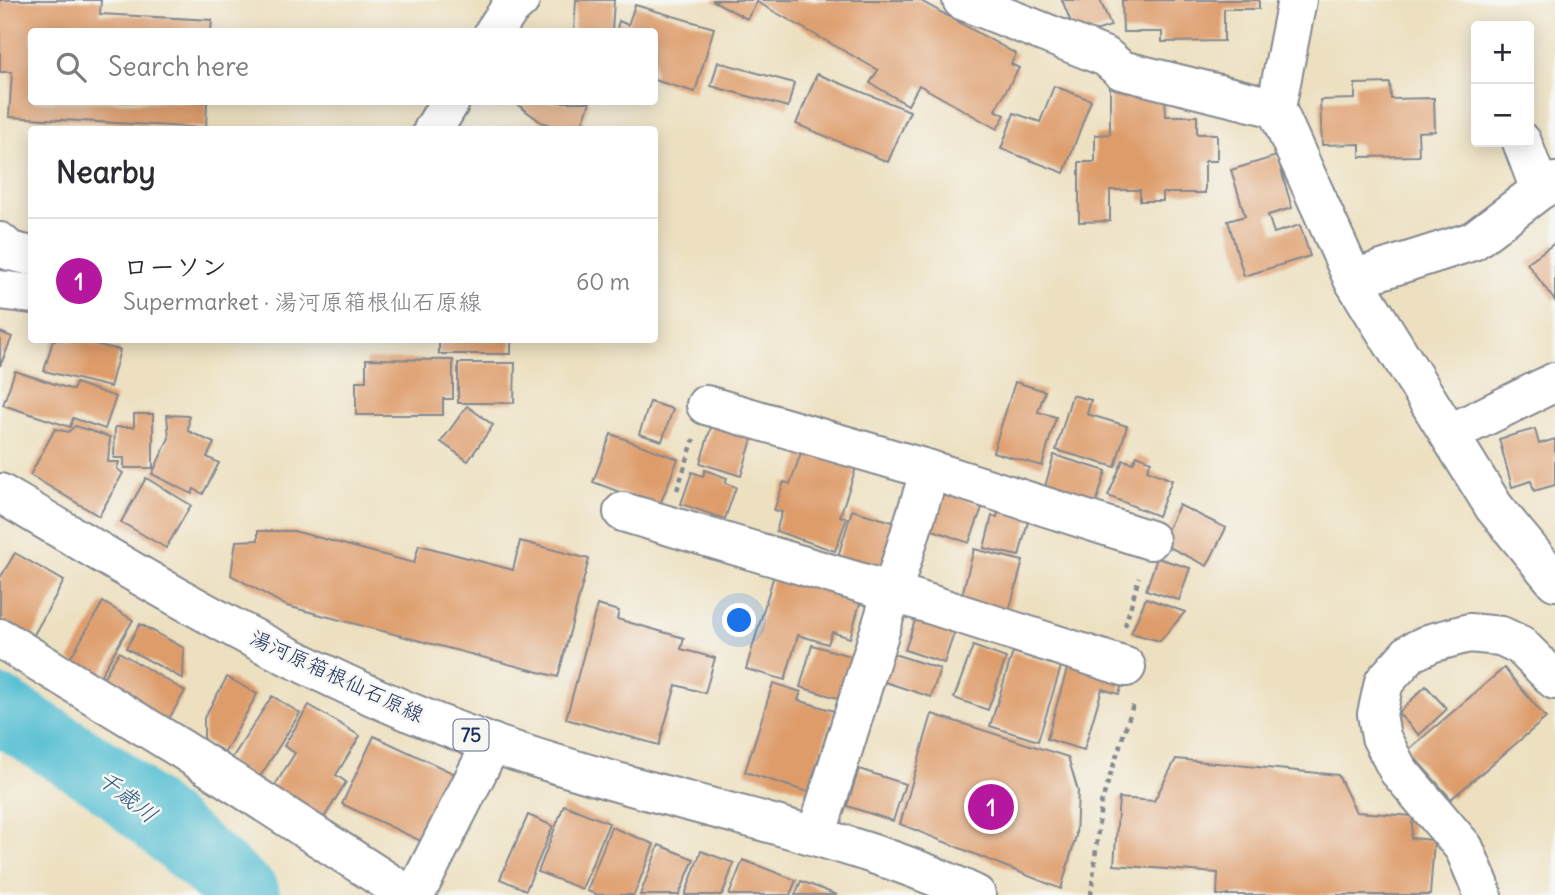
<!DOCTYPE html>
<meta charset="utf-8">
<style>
:root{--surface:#fff;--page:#f7f7f7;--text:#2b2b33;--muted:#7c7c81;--line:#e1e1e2;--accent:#b5179e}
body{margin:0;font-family:Delius,"Klee One",sans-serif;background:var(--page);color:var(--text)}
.controls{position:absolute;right:21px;top:21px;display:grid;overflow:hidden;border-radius:7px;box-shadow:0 4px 18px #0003}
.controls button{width:63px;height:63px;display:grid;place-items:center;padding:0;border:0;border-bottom:2px solid var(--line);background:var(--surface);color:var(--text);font:35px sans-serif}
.you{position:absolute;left:740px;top:621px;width:24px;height:24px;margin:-18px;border:5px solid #fff;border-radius:50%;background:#1a73e8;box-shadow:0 0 0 10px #1a73e833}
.badge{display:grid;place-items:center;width:46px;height:46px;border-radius:50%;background:var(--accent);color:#fff;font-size:23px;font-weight:700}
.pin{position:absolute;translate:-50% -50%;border:4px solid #fff;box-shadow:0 2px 7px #0006}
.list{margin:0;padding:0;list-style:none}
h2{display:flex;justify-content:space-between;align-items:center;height:91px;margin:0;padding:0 28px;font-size:30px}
h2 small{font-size:23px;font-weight:400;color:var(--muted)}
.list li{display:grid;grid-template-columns:46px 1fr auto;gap:21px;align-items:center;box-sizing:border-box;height:126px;padding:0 28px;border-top:2px solid var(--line)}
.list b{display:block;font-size:26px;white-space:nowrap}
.list p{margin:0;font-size:23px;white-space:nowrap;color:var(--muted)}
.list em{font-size:23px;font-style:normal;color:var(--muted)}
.icon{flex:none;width:38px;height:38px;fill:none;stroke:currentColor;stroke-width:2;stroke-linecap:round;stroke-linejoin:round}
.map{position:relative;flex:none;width:1555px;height:895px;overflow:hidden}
.search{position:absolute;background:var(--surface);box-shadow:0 4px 18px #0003;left:28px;top:28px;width:630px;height:77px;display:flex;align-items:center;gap:18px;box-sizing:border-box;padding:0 24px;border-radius:7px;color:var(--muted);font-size:26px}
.panel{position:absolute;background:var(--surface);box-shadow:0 4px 18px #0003;left:28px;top:126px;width:630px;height:217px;border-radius:7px}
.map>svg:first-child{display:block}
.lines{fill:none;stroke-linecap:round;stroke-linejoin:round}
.river{stroke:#56bfd3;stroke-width:68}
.building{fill:#de9c6b}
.minor-casing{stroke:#84888f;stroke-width:42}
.major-casing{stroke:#84888f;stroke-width:42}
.path{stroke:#84888f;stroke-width:4.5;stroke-dasharray:5 5;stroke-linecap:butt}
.minor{stroke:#fff;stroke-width:38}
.major{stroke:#fff;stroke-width:38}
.labels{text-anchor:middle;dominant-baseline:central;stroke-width:5;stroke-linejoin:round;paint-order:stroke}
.shield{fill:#f6f6f2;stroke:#5d6b8a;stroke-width:2}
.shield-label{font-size:19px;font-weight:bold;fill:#1b2f5e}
.street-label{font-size:21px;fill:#1b2f5e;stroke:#f6f6f2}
.water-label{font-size:23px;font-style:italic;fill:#2d5a81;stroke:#f6f6f2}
</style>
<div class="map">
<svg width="1555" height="895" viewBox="0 0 1555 895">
<rect width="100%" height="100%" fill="#f6f6f2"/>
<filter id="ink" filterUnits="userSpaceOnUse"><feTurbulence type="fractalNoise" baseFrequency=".0143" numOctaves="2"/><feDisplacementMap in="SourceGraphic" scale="14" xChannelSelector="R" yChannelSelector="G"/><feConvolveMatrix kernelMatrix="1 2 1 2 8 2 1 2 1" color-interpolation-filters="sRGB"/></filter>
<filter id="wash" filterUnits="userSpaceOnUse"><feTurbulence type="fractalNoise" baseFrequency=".00686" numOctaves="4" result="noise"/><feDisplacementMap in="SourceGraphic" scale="28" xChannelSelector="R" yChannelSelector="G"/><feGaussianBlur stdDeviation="1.57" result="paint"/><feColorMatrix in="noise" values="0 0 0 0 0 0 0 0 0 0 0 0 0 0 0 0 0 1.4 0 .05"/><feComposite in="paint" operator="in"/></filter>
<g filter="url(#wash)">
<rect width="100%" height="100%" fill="#ede0c0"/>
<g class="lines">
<path class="river" d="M 0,710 L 107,777 L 246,895"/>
</g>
<g id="blocks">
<g class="building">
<path d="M 0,0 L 101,0 L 100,14 L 212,20 L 211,32 L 32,32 L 32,102 L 207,102 L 206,128 L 9,117 L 12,72 L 0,72 Z"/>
<path d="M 576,0 L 614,0 L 612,32 L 574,30 Z"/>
<path d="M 712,0 L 919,0 L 1016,54 L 1011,64 L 1019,68 L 995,110 L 1005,115 L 997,129 L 919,85 L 908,105 L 870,83 L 878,70 L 757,2 L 747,19 Z"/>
<path d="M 1062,0 L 1100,0 L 1111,26 L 1077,37 Z"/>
<path d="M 1122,0 L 1259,0 L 1259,9 L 1224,9 L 1224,41 L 1162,42 L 1162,32 L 1123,32 Z"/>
<path d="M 635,5 L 714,28 L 695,92 L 654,80 L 654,32 L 616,32 L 619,21 L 628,25 Z"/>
<path d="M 718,62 L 794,83 L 788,107 L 711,86 Z"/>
<path d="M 817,74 L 910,111 L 888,162 L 796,124 Z"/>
<path d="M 1390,83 L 1391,99 L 1434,98 L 1435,131 L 1418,132 L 1419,156 L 1360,157 L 1360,144 L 1322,145 L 1320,100 L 1355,99 L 1355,84 Z"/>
<path d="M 1054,86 L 1091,100 L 1064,173 L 1001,149 L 1014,113 L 1040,122 Z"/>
<path d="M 1110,86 L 1165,95 L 1166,116 L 1197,116 L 1197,134 L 1217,134 L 1217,161 L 1205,161 L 1205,193 L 1163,193 L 1163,201 L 1140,201 L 1140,190 L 1110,190 L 1110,221 L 1079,222 L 1079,162 L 1095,162 L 1095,135 L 1110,134 Z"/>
<path d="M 514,102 L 590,102 L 580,130 L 562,130 L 541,122 Z"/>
<path d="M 1277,156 L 1292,208 L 1268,215 L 1274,233 L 1300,225 L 1310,256 L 1244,276 L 1228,221 L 1245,216 L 1231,170 Z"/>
<path d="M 1555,243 L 1555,301 L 1527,263 Z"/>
<path d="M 0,332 L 12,337 L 0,366 Z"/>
<path d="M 53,340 L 78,340 L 120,350 L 110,387 L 44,371 Z"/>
<rect x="439" y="340" width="72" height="14"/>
<path d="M 366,359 L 453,360 L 453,399 L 443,399 L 443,415 L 356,415 L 356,381 L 366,381 Z"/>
<path d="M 458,363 L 515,363 L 514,403 L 458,403 Z"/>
<path d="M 15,371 L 73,390 L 76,383 L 116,397 L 105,429 L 73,418 L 70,427 L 3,405 Z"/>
<path d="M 1015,382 L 1045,391 L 1038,412 L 1056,417 L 1042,466 L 993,452 Z"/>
<path d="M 1072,395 L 1091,400 L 1087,414 L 1127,426 L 1115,467 L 1056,450 Z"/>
<path d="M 650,402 L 673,409 L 662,441 L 639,434 Z"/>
<path d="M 467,406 L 493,425 L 468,461 L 441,442 Z"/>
<path d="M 134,414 L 153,414 L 153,468 L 124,468 L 124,458 L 114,458 L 115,427 L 134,427 Z"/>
<path d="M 167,415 L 189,416 L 188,431 L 214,443 L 207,457 L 219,463 L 203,494 L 194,489 L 192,494 L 152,474 L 169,438 Z"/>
<path d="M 712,424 L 753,436 L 741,476 L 700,463 Z"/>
<path d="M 75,426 L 110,437 L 108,462 L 119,462 L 117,469 L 123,473 L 99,516 L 30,475 L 55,429 L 68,432 Z"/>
<path d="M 1535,429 L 1539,444 L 1555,439 L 1555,485 L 1534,491 L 1531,481 L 1512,487 L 1499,439 Z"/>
<path d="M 611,434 L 678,459 L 659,507 L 593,482 Z"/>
<path d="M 802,450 L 856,468 L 840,516 L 847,518 L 835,551 L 776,531 L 782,512 L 774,510 L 784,482 L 790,484 Z"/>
<path d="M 1054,455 L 1106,471 L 1095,506 L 1044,490 Z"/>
<path d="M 1137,455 L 1151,461 L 1147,470 L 1172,480 L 1158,516 L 1108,496 L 1123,460 L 1133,463 Z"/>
<path d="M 705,470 L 727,478 L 725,483 L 736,487 L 725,519 L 681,504 L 692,472 L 703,476 Z"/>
<path d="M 146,478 L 191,505 L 166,548 L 121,522 Z"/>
<path d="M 943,492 L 983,505 L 969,543 L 930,529 Z"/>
<path d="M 1179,505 L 1226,528 L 1207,566 L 1161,543 Z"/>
<path d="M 1000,506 L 1030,514 L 1019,556 L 984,548 L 992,516 L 997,517 Z"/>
<path d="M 852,510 L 899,524 L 884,573 L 837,560 Z"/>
<path d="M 258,531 L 294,531 L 414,563 L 419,545 L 513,570 L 520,541 L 589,559 L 558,677 L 287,606 L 231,575 L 236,541 L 258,540 Z"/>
<path d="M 974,549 L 1023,561 L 1008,615 L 960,602 Z"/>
<path d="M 15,553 L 64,581 L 32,638 L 0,619 L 0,578 Z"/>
<path d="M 1157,558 L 1190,568 L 1179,600 L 1146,590 Z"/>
<path d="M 774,575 L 861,600 L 850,638 L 832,632 L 828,644 L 798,635 L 785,680 L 746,669 Z"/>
<path d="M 1146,598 L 1185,612 L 1160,641 L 1131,633 Z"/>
<path d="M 103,602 L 133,620 L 99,678 L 69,660 Z"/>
<path d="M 597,605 L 619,611 L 617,619 L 684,638 L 681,649 L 715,658 L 705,693 L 676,685 L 659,745 L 566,719 Z"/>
<path d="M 917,615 L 956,628 L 944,663 L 905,650 Z"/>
<path d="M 140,624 L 184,648 L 183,679 L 126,648 Z"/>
<path d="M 812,645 L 857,658 L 844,700 L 800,687 Z"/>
<path d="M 973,646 L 1006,658 L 988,710 L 954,698 Z"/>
<path d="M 119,652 L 185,691 L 166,724 L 99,685 Z"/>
<path d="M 1013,652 L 1061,667 L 1038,741 L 990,726 Z"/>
<path d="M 891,653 L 940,669 L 931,697 L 882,681 Z"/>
<path d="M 1069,662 L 1124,678 L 1119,694 L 1102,689 L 1084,750 L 1047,739 Z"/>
<path d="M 1504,668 L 1546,718 L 1451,799 L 1408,750 Z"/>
<path d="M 227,677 L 257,694 L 225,752 L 204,741 L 204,718 Z"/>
<path d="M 773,683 L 801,692 L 798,700 L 834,711 L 808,792 L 745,772 Z"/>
<path d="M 1426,686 L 1447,709 L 1419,735 L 1398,713 Z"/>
<path d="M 272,696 L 300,713 L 258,780 L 229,763 Z"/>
<path d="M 309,705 L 360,736 L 336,775 L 346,782 L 322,821 L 272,790 L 295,753 L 284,746 Z"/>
<path d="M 932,714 L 1068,757 L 1078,791 L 1076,836 L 1061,889 L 900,824 Z"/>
<path d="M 374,736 L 457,775 L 425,843 L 342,804 Z"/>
<path d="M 1176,759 L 1338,775 L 1356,812 L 1413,816 L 1411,838 L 1434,840 L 1430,895 L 1217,895 L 1218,873 L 1114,865 L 1119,798 L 1154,801 Z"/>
<path d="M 859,769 L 905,784 L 893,821 L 847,806 Z"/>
<path d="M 564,805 L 609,823 L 582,889 L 538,872 Z"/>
<path d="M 528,815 L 553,826 L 526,890 L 500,879 Z"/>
<path d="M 611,827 L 654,844 L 634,895 L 598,895 L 587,891 Z"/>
<path d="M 659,845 L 694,859 L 679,895 L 640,895 Z"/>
<path d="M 701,851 L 734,863 L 722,895 L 685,895 Z"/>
<path d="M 743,860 L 796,880 L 790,895 L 729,895 Z"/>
<path d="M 801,881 L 837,895 L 795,895 Z"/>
</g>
</g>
</g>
<g filter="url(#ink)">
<use href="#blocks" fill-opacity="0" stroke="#84888f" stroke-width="2"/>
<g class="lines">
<defs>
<g id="minor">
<path d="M 962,0 L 1106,57 L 1121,70 L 1276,108"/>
<path d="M 1297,0 L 1276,108 L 1353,279 L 1494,507 L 1555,581"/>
<path d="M 494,32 L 509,10 L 520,0"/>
<path d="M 433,130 L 450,102"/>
<path d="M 1522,142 L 1540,190"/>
<path d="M 0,242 L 10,251 L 32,256"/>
<path d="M 1353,279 L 1473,241 L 1540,190 L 1555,182"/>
<path d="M 0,290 L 32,294"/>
<path d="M 706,405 L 930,470 L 1150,540"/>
<path d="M 1449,434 L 1555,382"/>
<path d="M 623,512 L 892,592 L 1126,667"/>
<path d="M 0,638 L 183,750 L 408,895"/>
<path d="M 816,836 L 930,470"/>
<path d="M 415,895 L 492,743"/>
<path d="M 1482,895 L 1480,886 L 1464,848 L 1398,770 L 1381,737 L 1377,714 L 1384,682 L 1410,653 L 1431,643 L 1469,633 L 1501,636 L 1520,645 L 1555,680"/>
</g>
<path id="major" d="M 0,493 C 158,587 318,684 493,744 C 579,773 667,796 755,819 C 830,840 906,861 976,895"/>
</defs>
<use href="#minor" class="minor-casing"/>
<use href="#major" class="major-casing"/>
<g class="path">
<path d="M 677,490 L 694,439"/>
<path d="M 1125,626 L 1139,577"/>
<path d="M 1091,895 L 1101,804 L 1134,702"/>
</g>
<use href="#minor" class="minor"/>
<use href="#major" class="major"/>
</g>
</g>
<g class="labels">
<rect class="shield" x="453.5" y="719.5" width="35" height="31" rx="5"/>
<g class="shield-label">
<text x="471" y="735">75</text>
</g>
<g class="street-label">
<text transform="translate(337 676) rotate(25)">湯河原箱根仙石原線</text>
</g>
<g class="water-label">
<text transform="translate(128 796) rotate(39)">千歳川</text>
</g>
</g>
</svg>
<div class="controls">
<button>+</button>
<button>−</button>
</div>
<div class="you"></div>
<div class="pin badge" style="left:991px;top:807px">1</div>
<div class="search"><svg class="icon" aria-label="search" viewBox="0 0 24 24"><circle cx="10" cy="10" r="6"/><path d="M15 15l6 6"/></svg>Search here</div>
<section class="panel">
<h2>Nearby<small></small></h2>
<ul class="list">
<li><span class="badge">1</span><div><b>ローソン</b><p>Supermarket · 湯河原箱根仙石原線</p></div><em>60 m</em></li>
</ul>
</section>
</div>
